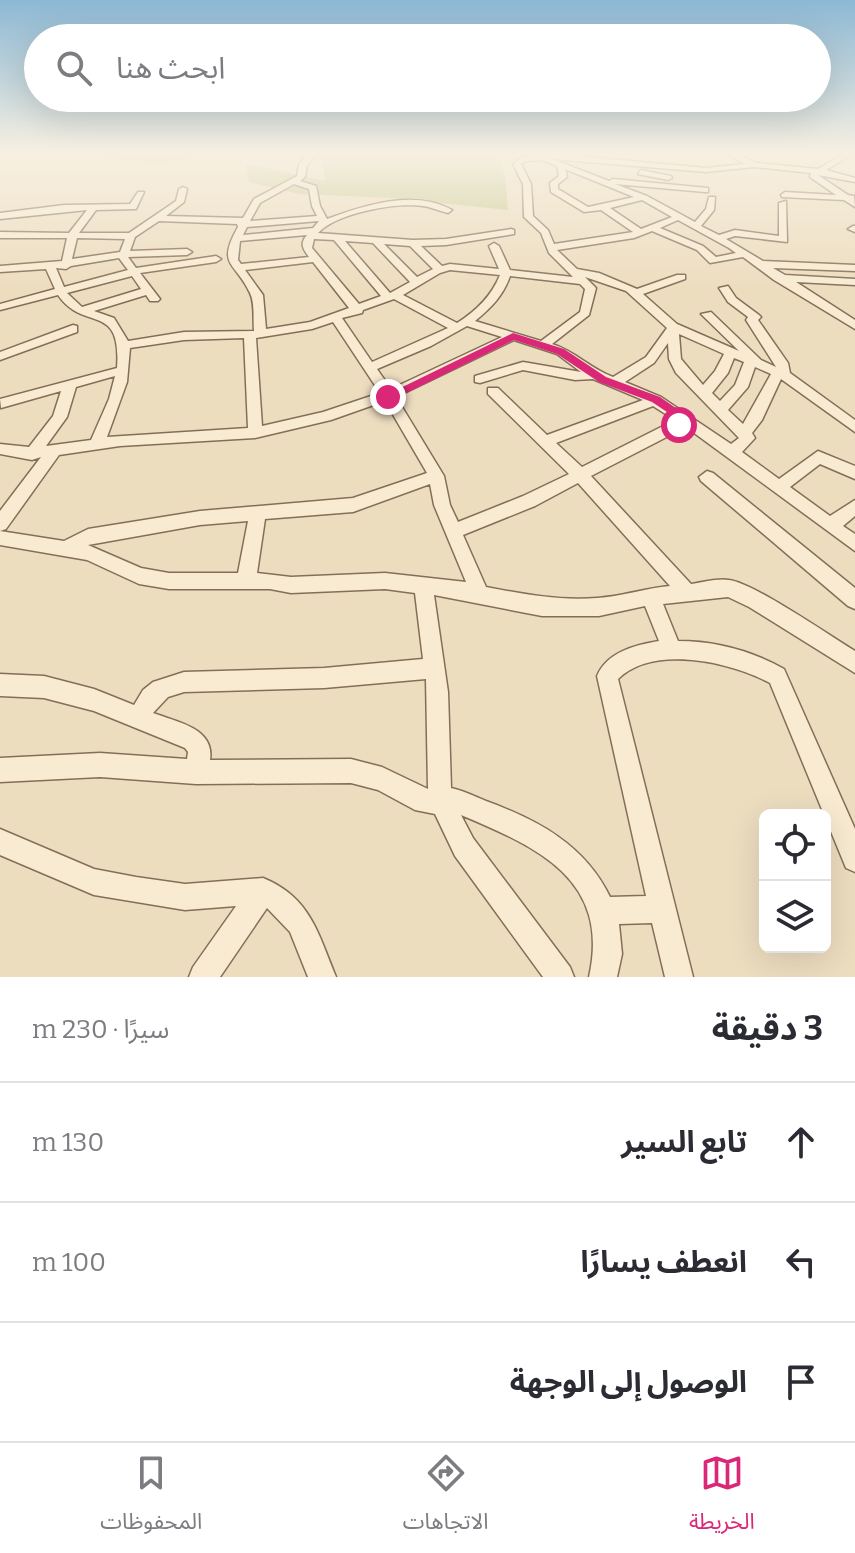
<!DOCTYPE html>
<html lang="ar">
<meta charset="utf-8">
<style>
:root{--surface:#fff;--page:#f7f7f7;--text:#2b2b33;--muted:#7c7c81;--line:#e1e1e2;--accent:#db2777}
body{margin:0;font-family:Bitter,"Noto Sans Arabic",serif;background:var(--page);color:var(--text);direction:rtl}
.controls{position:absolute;right:24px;bottom:24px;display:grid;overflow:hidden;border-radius:12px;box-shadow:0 8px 32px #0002}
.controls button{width:72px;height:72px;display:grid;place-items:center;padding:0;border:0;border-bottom:2px solid var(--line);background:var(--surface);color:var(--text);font:40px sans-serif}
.stop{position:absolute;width:24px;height:24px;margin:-18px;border:6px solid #db2777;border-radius:50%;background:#fff}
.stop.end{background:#db2777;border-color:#fff;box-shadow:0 2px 8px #0008}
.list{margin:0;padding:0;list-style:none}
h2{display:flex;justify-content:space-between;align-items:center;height:104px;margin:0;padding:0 32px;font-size:34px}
h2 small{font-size:26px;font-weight:400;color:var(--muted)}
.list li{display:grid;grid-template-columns:52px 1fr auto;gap:24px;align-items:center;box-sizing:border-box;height:120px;padding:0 32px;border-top:2px solid var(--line)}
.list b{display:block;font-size:30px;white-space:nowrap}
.list em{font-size:26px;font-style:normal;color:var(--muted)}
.icon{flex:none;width:44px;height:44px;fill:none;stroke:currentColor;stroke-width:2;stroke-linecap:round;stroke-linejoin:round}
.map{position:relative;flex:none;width:855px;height:977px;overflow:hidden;direction:ltr}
.search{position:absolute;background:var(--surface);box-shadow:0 8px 32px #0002;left:24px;right:24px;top:24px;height:88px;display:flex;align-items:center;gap:20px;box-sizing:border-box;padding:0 28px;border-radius:44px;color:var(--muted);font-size:30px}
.sheet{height:464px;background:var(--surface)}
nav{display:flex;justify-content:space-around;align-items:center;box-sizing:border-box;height:112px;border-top:2px solid var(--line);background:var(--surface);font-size:22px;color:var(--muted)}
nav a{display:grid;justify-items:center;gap:4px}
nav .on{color:var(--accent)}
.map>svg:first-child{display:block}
.green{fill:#c7cb93}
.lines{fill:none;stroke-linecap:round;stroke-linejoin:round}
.minor-casing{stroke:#856e58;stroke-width:3}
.minor{fill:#f8ebd2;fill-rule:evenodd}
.route{fill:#db2777}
</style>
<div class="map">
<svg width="855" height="977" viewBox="0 0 855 977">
<rect width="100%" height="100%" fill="#edddbf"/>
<g class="green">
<path d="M 71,153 L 217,153 L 157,164 Z"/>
<path d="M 322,153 L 497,153 L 505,176 L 508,210 L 393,198 L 299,194 L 249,182 L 246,164 L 325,181 Z"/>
</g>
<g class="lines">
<defs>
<g id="minor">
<path d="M 310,153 L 318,153 L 307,165 L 305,177 L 300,181 L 316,186 L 320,206 L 327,219 C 365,205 414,189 452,210 L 448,213 C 440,211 431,207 423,206 C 396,202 336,213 318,233 L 413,240 L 446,239 L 511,229 L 514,230 L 514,234 L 446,245 L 421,246 L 442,266 L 450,264 L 499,269 L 489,246 L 494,243 L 499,246 L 510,270 L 573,277 L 549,253 L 541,233 L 524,217 L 523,184 L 513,164 L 523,157 L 556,154 L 706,168 L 745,164 L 725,153 L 735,153 L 756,163 L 818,169 L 845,153 L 854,153 L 826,170 L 855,178 L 855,182 L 818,175 L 848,195 L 854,196 L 855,207 L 844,200 L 782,197 L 781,195 L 785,192 L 836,195 L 810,177 L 811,173 L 754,167 L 706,172 L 552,159 L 609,181 L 613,179 L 708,188 L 708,192 L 705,192 L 615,184 L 647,196 L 695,222 L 706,209 L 709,197 L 715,197 L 714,210 L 701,226 L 719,235 L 735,230 L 779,236 L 779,203 L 786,201 L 787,242 L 735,236 L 726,239 L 763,261 L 855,265 L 855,271 L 773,268 L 785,275 L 855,279 L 855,285 L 796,282 L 855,320 L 855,329 L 774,280 L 743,257 L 710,263 L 697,250 L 652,231 L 634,238 L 557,250 L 577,269 L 599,273 L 637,289 L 677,275 L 685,275 L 685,279 L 643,294 L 677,324 L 739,351 L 701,314 L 711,312 L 761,360 L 776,367 L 746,320 L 748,317 L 728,302 L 719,288 L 728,286 L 736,298 L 759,315 L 761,317 L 758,320 L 788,363 L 790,373 L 855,420 L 855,432 L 781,379 L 762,420 L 752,433 L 755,438 L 742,452 L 779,479 L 818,451 L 855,466 L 855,479 L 820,464 L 790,487 L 830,516 L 855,500 L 855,516 L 843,526 L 855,534 L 855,551 L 686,427 L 591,476 L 691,584 C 703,582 718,578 729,580 C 754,583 830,636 855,651 L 855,673 L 749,607 L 728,597 L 663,604 L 678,641 C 716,641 752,651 784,669 L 855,829 L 855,872 L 846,868 L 770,683 C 731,662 653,644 618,679 L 693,977 L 665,977 L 652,923 L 619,924 L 622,954 L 617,977 L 589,977 C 611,879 537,847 461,815 L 473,838 L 570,967 L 574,977 L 543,977 L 455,856 L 435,814 L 415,810 L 378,790 L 351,783 L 196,784 L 100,777 L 0,782 L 0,758 L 100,753 L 187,759 L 188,752 L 185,748 L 94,711 L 44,698 L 0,696 L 0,674 L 44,676 L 94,689 L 134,705 L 143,690 L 153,682 L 184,672 L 324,668 L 423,659 L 415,593 L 385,589 L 291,593 L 270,589 L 169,589 L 139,584 L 87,560 L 0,545 L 0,511 L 41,457 L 32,460 L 0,454 L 0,444 L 29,447 L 53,416 L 61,391 L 1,408 L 0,399 L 117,368 C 122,301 84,333 58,295 L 0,310 L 0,304 L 55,289 L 46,269 L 0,272 L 0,266 L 62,261 L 67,238 L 0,238 L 0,232 L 69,233 L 87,210 L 0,219 L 0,213 L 64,205 L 130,204 L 138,192 L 144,192 L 136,209 L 96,210 L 79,233 L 129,233 L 176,201 L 179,189 L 183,187 L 187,189 L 184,202 L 166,216 L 243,218 L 254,199 L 297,176 L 299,164 ZM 542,160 L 557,166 L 559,176 L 550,183 L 551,192 L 584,212 L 601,210 L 633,232 L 554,244 L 548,230 L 533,216 L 531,184 L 521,164 L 525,161 ZM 565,169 L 634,197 L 588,207 L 558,189 L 558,184 L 567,177 ZM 294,184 L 309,189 L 312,206 L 317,216 L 250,221 L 260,203 ZM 642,200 L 672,217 L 641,229 L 610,208 ZM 678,220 L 729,248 L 736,253 L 716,257 L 703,246 L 660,228 ZM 159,221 L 237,224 L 238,227 C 216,266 235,261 250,293 C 255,303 253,319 254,331 L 184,332 L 128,341 L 114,318 L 94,311 L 146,295 L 150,301 L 158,301 L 160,299 L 140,273 L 216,262 L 221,259 L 216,256 L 136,268 L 128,257 L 187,255 L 192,252 L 187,249 L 130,251 L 135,237 ZM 319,221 L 313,228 L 243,235 L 247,227 ZM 307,235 C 300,243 302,248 309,257 L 241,264 L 238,260 L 240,241 ZM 77,238 L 125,239 L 120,252 L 72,259 ZM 314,239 L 334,240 L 381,296 L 359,304 L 312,248 ZM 345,241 L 373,243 L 410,282 L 390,293 ZM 384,244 L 410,246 L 433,269 L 417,277 ZM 119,258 L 128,270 L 64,287 L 56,268 L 66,269 L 71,266 ZM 313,262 L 349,308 L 310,322 L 266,329 L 263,295 L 245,270 ZM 450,270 L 500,275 C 491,297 476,311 457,323 L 403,295 L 440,273 ZM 132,276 L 141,289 L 82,307 L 67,293 ZM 510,276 L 580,284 L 585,289 L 580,312 L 541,341 L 475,321 C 491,308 503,296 510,276 ZM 585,277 L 626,291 L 667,328 L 646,357 L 613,377 C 591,369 575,351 552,344 L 589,315 L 596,288 ZM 394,299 L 448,328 L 372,362 L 342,318 L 362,313 L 363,310 ZM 333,322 L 380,393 L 323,412 L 262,426 L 256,338 L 312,329 ZM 467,326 L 502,337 L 391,389 L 377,369 L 431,346 ZM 679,334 L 724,354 L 715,371 L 703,385 L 681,359 ZM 244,338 L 248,428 L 107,437 L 127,382 L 130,348 L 184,340 ZM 514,340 L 557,354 L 581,372 L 523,362 L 475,376 L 475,382 L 480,383 L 523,370 L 575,380 L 593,379 L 643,400 L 547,435 L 498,388 L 488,388 L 488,394 L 569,474 L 523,496 L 458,522 L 450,505 L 444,476 L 396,397 ZM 668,343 L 669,359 L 676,373 L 739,438 L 731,444 L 661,397 L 625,382 L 654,363 ZM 734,358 L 744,362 L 735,385 L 720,401 L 712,393 L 728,373 ZM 755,367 L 771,374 L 743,424 L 728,410 L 748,387 ZM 115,376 L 109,399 L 91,440 L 46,446 L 67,417 L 76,387 ZM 385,401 L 427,473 L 353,498 L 200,511 L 88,529 L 64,541 L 0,531 L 6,529 L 59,455 L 120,446 L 255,438 L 331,420 ZM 653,406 L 675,420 L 582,467 L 556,443 ZM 578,483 L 670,586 C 646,588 619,597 597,598 C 558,601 523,594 486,587 L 463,535 L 535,506 ZM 430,484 L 434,505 L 466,582 L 385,573 L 291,577 L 257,573 L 265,519 L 353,512 ZM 248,521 L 238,573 L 169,573 L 141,568 L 88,545 L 200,525 ZM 434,595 L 542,616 L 599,616 L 645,606 L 659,641 C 635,645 607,652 597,676 L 646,896 L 610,897 C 585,845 538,820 486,801 C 474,796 462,790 451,788 L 448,692 ZM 426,679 L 428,789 L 382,767 L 351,759 L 210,760 C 215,728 177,722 153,713 L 168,697 L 184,692 L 324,688 Z"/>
<path d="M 641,170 L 671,176 L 672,178 L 668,180 L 638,174 Z"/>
<path d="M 853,226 L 855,226 L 855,232 L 848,229 Z"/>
<path d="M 73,325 L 77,326 L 77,332 L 0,360 L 0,352 Z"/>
<path d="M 707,471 L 713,473 L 855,588 L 855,609 L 848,606 L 701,481 L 699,477 Z"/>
<path d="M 0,829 L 94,869 L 136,877 L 185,884 L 263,878 C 310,897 318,933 336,977 L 308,977 L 290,932 L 267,908 L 220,977 L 189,977 L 193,967 L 236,906 L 185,910 L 94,895 L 0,855 Z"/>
</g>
</defs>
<use href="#minor" class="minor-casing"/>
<use href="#minor" class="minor"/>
</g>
<linearGradient id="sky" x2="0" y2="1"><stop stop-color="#8cb8d4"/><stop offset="0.53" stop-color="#f7f0e2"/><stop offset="1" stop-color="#f7f0e2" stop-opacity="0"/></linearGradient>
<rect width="855" height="290" fill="url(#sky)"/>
<path class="route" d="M 513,333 L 564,349 L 606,377 L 660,397 L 693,420 L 684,428 L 675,428 L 679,420 L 652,402 L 599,382 L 557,354 L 514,340 L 392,400 L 382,397 Z"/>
</svg>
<div class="controls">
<button><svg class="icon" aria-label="locate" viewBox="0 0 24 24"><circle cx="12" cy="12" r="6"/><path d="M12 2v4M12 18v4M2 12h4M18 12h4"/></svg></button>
<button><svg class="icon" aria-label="layers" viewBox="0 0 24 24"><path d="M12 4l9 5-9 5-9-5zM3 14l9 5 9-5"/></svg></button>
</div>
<div class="stop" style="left:679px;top:425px"></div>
<div class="stop end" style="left:388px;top:397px"></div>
<div class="search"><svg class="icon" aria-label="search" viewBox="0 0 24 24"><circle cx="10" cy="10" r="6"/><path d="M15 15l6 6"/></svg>ابحث هنا</div>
</div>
<section class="sheet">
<h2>3 دقيقة<small>سيرًا · 230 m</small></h2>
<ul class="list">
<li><svg class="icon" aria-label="ahead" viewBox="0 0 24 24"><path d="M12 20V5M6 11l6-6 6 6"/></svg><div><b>تابع السير</b></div><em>130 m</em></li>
<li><svg class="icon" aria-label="left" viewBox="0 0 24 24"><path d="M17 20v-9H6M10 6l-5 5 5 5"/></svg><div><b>انعطف يسارًا</b></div><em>100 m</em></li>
<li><svg class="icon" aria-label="arrive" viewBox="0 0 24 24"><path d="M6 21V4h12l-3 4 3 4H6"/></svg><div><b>الوصول إلى الوجهة</b></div></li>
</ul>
</section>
<nav>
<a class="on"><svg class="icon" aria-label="map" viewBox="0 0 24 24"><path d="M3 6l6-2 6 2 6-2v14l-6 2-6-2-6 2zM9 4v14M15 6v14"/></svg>الخريطة</a>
<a><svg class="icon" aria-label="directions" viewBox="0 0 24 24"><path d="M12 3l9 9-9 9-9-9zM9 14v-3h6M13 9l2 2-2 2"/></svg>الاتجاهات</a>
<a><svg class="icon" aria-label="saved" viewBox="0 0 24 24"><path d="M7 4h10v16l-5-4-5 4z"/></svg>المحفوظات</a>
</nav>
